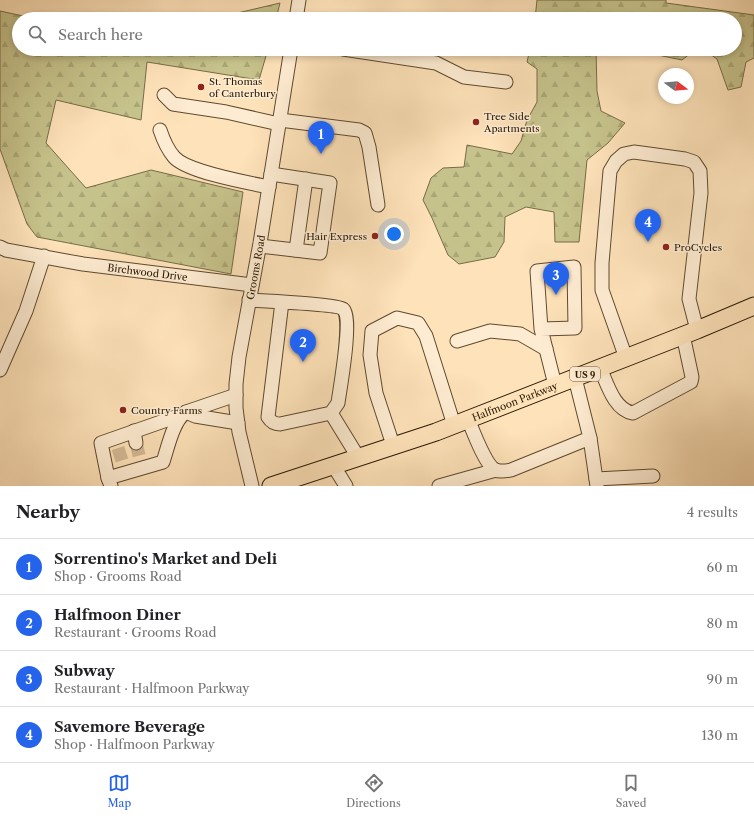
<!DOCTYPE html>
<meta charset="utf-8">
<style>
:root{--surface:#fff;--page:#f2f2f2;--text:#202124;--muted:#757577;--line:#e0e0e0;--accent:#2563eb}
body{margin:0;font-family:"Libre Caslon Text",serif;background:var(--page);color:var(--text)}
.compass{position:absolute;left:658px;top:68px;width:36px;height:36px;border-radius:50%;background:var(--surface);box-shadow:0 2px 6px #0003;rotate:106deg}
.you{position:absolute;left:394px;top:234px;width:14px;height:14px;margin:-10px;border:3px solid #fff;border-radius:50%;background:#1a73e8;box-shadow:0 0 0 6px #1a73e833}
.badge{display:grid;place-items:center;width:26px;height:26px;border-radius:50%;background:var(--accent);color:#fff;font-size:13px;font-weight:700}
.pin{position:absolute;translate:-50% -33px;filter:drop-shadow(0 1px 2px #0008)}
.pin::after{content:'';position:absolute;top:21px;width:14px;height:12px;background:inherit;clip-path:polygon(0 0,100% 0,50% 100%)}
.list{margin:0;padding:0;list-style:none}
h2{display:flex;justify-content:space-between;align-items:center;height:52px;margin:0;padding:0 16px;font-size:17px}
h2 small{font-size:13px;font-weight:400;color:var(--muted)}
.list li{display:grid;grid-template-columns:26px 1fr auto;gap:12px;align-items:center;box-sizing:border-box;height:56px;padding:0 16px;border-top:1px solid var(--line)}
.list b{display:block;font-size:15px;white-space:nowrap}
.list p{margin:0;font-size:13px;white-space:nowrap;color:var(--muted)}
.list em{font-size:13px;font-style:normal;color:var(--muted)}
.icon{flex:none;width:22px;height:22px;fill:none;stroke:currentColor;stroke-width:2;stroke-linecap:round;stroke-linejoin:round}
.map{position:relative;flex:none;width:754px;height:486px;overflow:hidden}
.search{position:absolute;background:var(--surface);box-shadow:0 2px 6px #0003;left:12px;right:12px;top:12px;height:44px;display:flex;align-items:center;gap:10px;box-sizing:border-box;padding:0 14px;border-radius:22px;color:var(--muted);font-size:15px}
.sheet{height:276px;background:var(--surface)}
nav{display:flex;justify-content:space-around;align-items:center;box-sizing:border-box;height:56px;border-top:1px solid var(--line);background:var(--surface);font-size:11px;color:var(--muted)}
nav a{display:grid;justify-items:center;gap:2px}
nav .on{color:var(--accent)}
.map>svg:first-child{display:block}
.forest{fill:url(#forest-firs);stroke:#776c47}
.lines{fill:none;stroke-linecap:round;stroke-linejoin:round}
.minor-tunnel{stroke:#d3b995;stroke-width:13;stroke-dasharray:13 6;stroke-linecap:butt}
.minor-casing{stroke:#5e4a30;stroke-width:15}
.major-casing{stroke:#281703;stroke-width:19}
.minor{stroke:#feecd2;stroke-width:13}
.major{stroke:#fee2b9;stroke-width:17}
.poi-dot{fill:#8f2418;stroke:#feecd2;stroke-width:1.5}
.labels{text-anchor:middle;dominant-baseline:central;stroke-width:3;stroke-linejoin:round;paint-order:stroke}
.shield{fill:#feecd2;stroke:#685741;stroke-width:1}
.shield-label{font-size:9px;font-weight:bold;fill:#281703}
.poi-label{font-size:10px;fill:#281703;stroke:#feecd2;text-anchor:start}
.street-label{font-size:10px;fill:#281703;stroke:#feecd2}
</style>
<div class="map">
<svg width="754" height="486" viewBox="0 0 754 486">
<defs>
<pattern id="forest-firs" width="22" height="20" patternUnits="userSpaceOnUse"><rect width="22" height="20" fill="#c6c28b"/><path d="M5 1l3.5 6h-7zM16 11l3.5 6h-7z" fill="#aaa676"/></pattern>
</defs>
<rect width="100%" height="100%" fill="#fee2b9"/>
<filter id="stains"><feTurbulence type="fractalNoise" baseFrequency=".005" numOctaves="4"/><feColorMatrix values="0 0 0 0 .2 0 0 0 0 .09 0 0 0 0 .02 0 0 0 .5 -.17"/></filter>
<radialGradient id="worn" r=".72"><stop offset=".6" stop-color="#630" stop-opacity="0"/><stop offset="1" stop-color="#630" stop-opacity=".3"/></radialGradient>
<g class="forest">
<path d="M 537,0 L 666,0 L 666,3 L 754,15 L 754,58 L 746,62 L 741,87 L 728,90 L 717,59 L 703,49 L 735,49 L 735,19 L 535,19 Z"/>
<path d="M 280,3 L 276,19 L 212,19 Z"/>
<path d="M 0,11 L 37,19 L 19,19 L 19,49 L 268,49 L 259,80 L 147,62 L 141,120 L 56,100 L 46,143 L 86,188 L 151,170 L 243,192 L 231,274 L 37,237 L 27,224 L 0,149 Z"/>
<path d="M 530,49 L 596,49 L 597,91 L 601,111 L 625,123 L 608,143 L 587,160 L 579,242 L 555,242 L 554,212 L 526,207 L 505,217 L 504,242 L 495,257 L 459,264 L 448,255 L 432,218 L 423,200 L 431,178 L 443,168 L 464,167 L 467,145 L 512,154 L 521,141 L 527,120 L 537,102 L 537,69 L 527,62 Z"/>
<path d="M 649,49 L 696,49 L 682,60 L 653,54 Z"/>
</g>
<g class="lines">
<g class="minor-tunnel">
<path d="M 136,443 L 140,459"/>
<path d="M 118,448 L 123,464"/>
</g>
<defs>
<g id="minor">
<path d="M 296,19 L 299,0"/>
<path d="M 343,49 L 436,63 L 464,77 L 506,82"/>
<path d="M 164,95 L 173,104 L 226,112 L 279,124"/>
<path d="M 280,120 L 359,130 L 365,133 L 369,147 L 378,205"/>
<path d="M 160,130 C 163,139 168,150 174,157 C 187,172 249,183 269,187"/>
<path d="M 260,246 L 320,253 L 330,183 L 271,174"/>
<path id="s1" d="M 0,247 L 6,250 L 83,264 L 252,285"/>
<path d="M 296,250 L 306,179"/>
<path d="M 249,300 C 263,301 337,304 343,309 C 353,317 340,388 338,403 L 331,413 L 280,424 C 274,424 271,422 268,417 L 282,302"/>
<path d="M 541,329 L 575,328 L 574,267 L 537,271 L 541,329 L 555,385"/>
<path d="M 457,341 L 490,331 L 520,334 L 546,349"/>
<path d="M 626,358 L 602,290 L 602,263 L 610,171 L 616,161 L 624,154 L 634,152 L 685,159 L 694,162 L 700,171 L 701,193 L 689,299 L 697,330"/>
<path d="M 600,368 C 607,383 614,410 633,413 L 691,382 L 692,377 L 683,335"/>
<path d="M 0,370 L 26,311 L 44,256"/>
<path d="M 186,412 L 195,416 L 238,423"/>
<path d="M 331,413 L 358,457"/>
<path d="M 468,419 C 473,431 485,464 495,470 C 500,472 506,471 511,470 L 590,438 L 575,378"/>
<path d="M 134,431 L 136,443"/>
<path d="M 590,438 L 597,486"/>
<path d="M 393,445 L 376,393 L 370,355 L 372,331 L 397,318 L 418,323 L 426,336 L 454,425"/>
<path d="M 333,465 L 346,486"/>
<path d="M 108,478 L 101,443 L 181,415"/>
<path d="M 596,479 L 653,476"/>
<path d="M 111,486 L 108,478 L 163,462 C 168,447 173,421 186,412 L 236,395"/>
<path id="s2" d="M 252,486 L 239,432 L 236,408 L 236,384 L 239,357 L 260,243 L 291,49"/>
<path d="M 439,486 L 496,470"/>
</g>
<g id="major">
<path id="s3" d="M 271,486 L 436,432 L 697,330 L 754,306"/>
</g>
</defs>
<use href="#minor" class="minor-casing"/>
<use href="#major" class="major-casing"/>
<use href="#minor" class="minor"/>
<use href="#major" class="major"/>
</g>
<g class="poi-dot">
<circle cx="201" cy="87" r="4"/>
<circle cx="476" cy="122" r="4"/>
<circle cx="375" cy="236" r="4"/>
<circle cx="666" cy="247" r="4"/>
<circle cx="123" cy="410" r="4"/>
</g>
<g class="labels">
<rect class="shield" x="570" y="367" width="30" height="14" rx="3"/>
<g class="shield-label">
<text x="585" y="374">US 9</text>
</g>
<g class="poi-label">
<text x="209" y="81">St. Thomas<tspan x="209" dy="12">of Canterbury</tspan></text>
<text x="484" y="116">Tree Side<tspan x="484" dy="12">Apartments</tspan></text>
<text x="367" y="236" text-anchor="end">Hair Express</text>
<text x="674" y="247">ProCycles</text>
<text x="131" y="410">Country Farms</text>
</g>
<g class="street-label">
<text stroke="none"><textPath href="#s2" startOffset="222">Grooms Road</textPath></text>
<text stroke="none"><textPath href="#s1" startOffset="150">Birchwood Drive</textPath></text>
<text stroke="none"><textPath href="#s3" startOffset="258">Halfmoon Parkway</textPath></text>
</g>
</g>
<rect width="100%" height="100%" filter="url(#stains)"/>
<rect width="100%" height="100%" fill="url(#worn)"/>
</svg>
<svg class="compass" viewBox="-18 -18 36 36"><path d="M0-13l5 13h-10z" fill="#e53935"/><path d="M0 13l5-13h-10z" fill="#757577"/></svg>
<div class="you"></div>
<div class="pin badge" style="left:321px;top:154px">1</div>
<div class="pin badge" style="left:303px;top:362px">2</div>
<div class="pin badge" style="left:556px;top:295px">3</div>
<div class="pin badge" style="left:648px;top:242px">4</div>
<div class="search"><svg class="icon" aria-label="search" viewBox="0 0 24 24"><circle cx="10" cy="10" r="6"/><path d="M15 15l6 6"/></svg>Search here</div>
</div>
<section class="sheet">
<h2>Nearby<small>4 results</small></h2>
<ul class="list">
<li><span class="badge">1</span><div><b>Sorrentino's Market and Deli</b><p>Shop · Grooms Road</p></div><em>60 m</em></li>
<li><span class="badge">2</span><div><b>Halfmoon Diner</b><p>Restaurant · Grooms Road</p></div><em>80 m</em></li>
<li><span class="badge">3</span><div><b>Subway</b><p>Restaurant · Halfmoon Parkway</p></div><em>90 m</em></li>
<li><span class="badge">4</span><div><b>Savemore Beverage</b><p>Shop · Halfmoon Parkway</p></div><em>130 m</em></li>
</ul>
</section>
<nav>
<a class="on"><svg class="icon" aria-label="map" viewBox="0 0 24 24"><path d="M3 6l6-2 6 2 6-2v14l-6 2-6-2-6 2zM9 4v14M15 6v14"/></svg>Map</a>
<a><svg class="icon" aria-label="directions" viewBox="0 0 24 24"><path d="M12 3l9 9-9 9-9-9zM9 14v-3h6M13 9l2 2-2 2"/></svg>Directions</a>
<a><svg class="icon" aria-label="saved" viewBox="0 0 24 24"><path d="M7 4h10v16l-5-4-5 4z"/></svg>Saved</a>
</nav>
